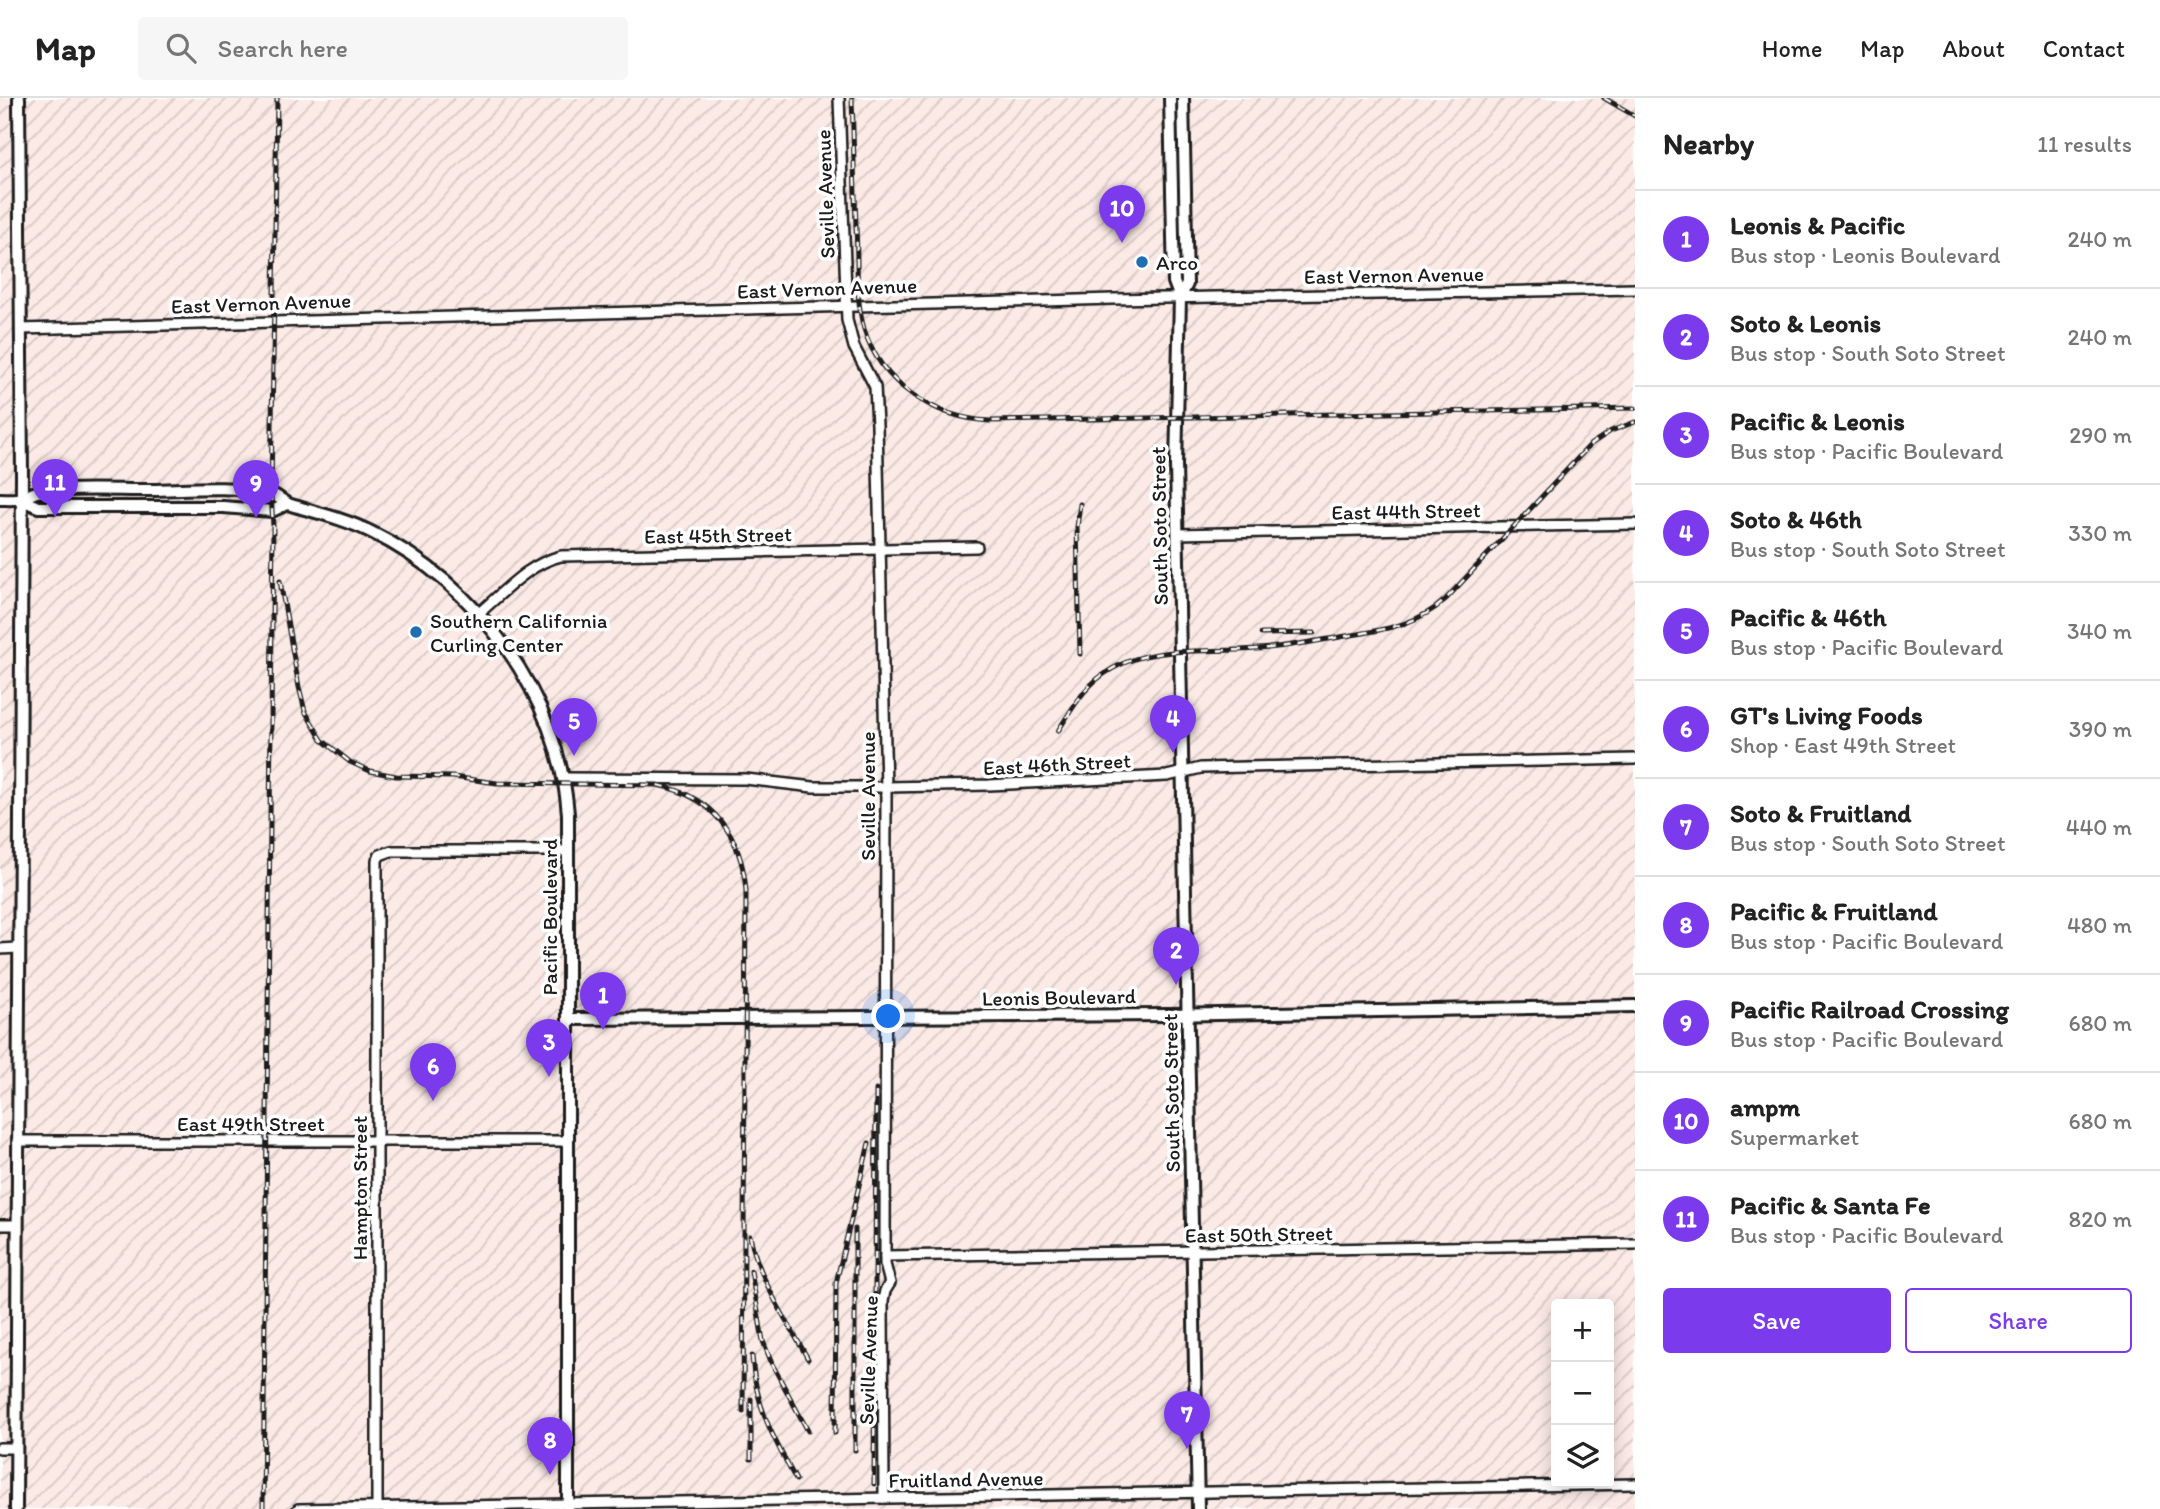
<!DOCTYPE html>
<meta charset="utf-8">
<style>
:root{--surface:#fff;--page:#f6f6f6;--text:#222;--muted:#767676;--line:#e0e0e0;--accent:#7c3aed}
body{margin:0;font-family:Itim,sans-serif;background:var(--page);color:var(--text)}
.controls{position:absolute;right:21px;bottom:21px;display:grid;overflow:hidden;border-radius:7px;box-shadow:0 4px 18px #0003}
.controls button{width:63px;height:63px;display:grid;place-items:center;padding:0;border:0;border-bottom:2px solid var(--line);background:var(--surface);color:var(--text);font:35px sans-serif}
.you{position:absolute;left:889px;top:919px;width:24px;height:24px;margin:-18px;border:5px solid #fff;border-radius:50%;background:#1a73e8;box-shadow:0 0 0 10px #1a73e833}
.badge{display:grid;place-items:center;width:46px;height:46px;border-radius:50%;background:var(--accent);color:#fff;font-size:23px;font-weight:700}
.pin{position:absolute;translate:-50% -58px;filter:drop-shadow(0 2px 4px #0008)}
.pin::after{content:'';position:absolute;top:37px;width:24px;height:21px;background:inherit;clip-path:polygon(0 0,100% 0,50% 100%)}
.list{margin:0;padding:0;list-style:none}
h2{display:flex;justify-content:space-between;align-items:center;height:91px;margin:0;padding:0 28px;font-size:30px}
h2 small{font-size:23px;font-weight:400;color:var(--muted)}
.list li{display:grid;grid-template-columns:46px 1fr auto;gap:21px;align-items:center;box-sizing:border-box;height:98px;padding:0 28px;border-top:2px solid var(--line)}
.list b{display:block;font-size:26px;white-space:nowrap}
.list p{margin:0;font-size:23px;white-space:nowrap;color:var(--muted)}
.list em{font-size:23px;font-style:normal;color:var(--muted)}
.actions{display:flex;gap:14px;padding:21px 28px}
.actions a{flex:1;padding:16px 0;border:2px solid var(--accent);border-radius:7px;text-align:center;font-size:24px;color:var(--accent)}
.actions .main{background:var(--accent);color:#fff}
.icon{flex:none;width:38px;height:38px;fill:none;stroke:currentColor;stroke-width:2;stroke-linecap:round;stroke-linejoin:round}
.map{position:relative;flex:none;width:1635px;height:1411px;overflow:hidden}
header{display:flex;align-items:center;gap:42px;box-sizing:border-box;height:98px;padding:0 35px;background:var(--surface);border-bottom:2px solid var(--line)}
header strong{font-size:33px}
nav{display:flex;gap:38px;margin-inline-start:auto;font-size:24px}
.search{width:490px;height:63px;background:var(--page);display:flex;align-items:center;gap:18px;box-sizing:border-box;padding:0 24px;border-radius:7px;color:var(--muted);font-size:26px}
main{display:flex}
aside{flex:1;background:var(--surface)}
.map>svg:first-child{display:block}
.industrial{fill:url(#industrial-furrows);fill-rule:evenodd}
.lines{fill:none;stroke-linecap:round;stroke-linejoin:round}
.minor-casing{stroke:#1c1c1c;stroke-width:14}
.major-casing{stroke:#1c1c1c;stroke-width:16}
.minor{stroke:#fff;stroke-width:9}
.major{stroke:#fff;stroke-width:10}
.rail-casing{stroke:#1c1c1c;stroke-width:5}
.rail{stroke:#fff;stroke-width:2.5;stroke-dasharray:8;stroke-linecap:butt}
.poi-dot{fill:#1f6fb2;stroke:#fff;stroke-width:2.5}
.labels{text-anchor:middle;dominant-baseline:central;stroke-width:7;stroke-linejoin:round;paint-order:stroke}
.street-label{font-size:21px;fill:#1c1c1c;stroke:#fff}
.poi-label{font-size:21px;fill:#1c1c1c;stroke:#fff;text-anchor:start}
</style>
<header>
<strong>Map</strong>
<div class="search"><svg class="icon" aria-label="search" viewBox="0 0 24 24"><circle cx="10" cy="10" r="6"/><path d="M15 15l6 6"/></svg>Search here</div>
<nav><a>Home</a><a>Map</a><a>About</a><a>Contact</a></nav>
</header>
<main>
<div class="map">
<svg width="1635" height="1411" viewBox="0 0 1635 1411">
<defs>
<pattern id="industrial-furrows" width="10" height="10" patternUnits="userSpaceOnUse" patternTransform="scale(1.75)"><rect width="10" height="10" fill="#fbeae6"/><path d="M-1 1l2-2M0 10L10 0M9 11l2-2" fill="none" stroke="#d7c8c5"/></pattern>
</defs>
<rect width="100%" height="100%" fill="#fff"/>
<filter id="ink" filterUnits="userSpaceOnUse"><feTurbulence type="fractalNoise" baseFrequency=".0143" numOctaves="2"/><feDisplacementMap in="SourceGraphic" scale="14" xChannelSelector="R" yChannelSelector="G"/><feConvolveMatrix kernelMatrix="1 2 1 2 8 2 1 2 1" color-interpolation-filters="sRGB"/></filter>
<g filter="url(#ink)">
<path class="industrial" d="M 0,0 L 1635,0 L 1635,1411 L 0,1411 ZM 1556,1206 L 1609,1206 L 1609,1385 L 1556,1385 Z"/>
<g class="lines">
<defs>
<g id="minor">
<path d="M 839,0 L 847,222 L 854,249 L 875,289 L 877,327 L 886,689 L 885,1166 L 890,1185 L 885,1193 L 883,1203 L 884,1400"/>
<path d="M 21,231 L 1113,201 L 1635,191"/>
<path d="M 1178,436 L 1635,426"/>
<path d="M 479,515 C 505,493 528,466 561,458 L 977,449"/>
<path d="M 564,680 L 746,681 L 813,689 L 886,689 L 989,687 L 1167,678 L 1201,670 L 1635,661"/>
<path d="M 0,851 L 18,850"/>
<path d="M 17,1043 L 568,1043"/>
<path d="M 0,1127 L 17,1127"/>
<path d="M 885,1158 L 1635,1146"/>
<path d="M 0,1350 L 16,1350"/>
<path d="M 377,1410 L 377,762 L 380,757 L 391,753 L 568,753"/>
<path d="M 298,1411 L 1635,1386"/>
</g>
<g id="major">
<path d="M 1170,0 L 1174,184 L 1180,200 L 1176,367 L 1198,1411"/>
<path d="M 1180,200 L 1187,186 L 1183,0"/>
<path d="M 0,401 C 7,401 15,402 21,400 C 28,398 34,394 41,393 C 77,390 115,392 152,392 C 190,391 231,387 268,395 C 277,396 283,405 291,407 C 318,415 345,421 371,434 C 478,486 559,598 568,716 L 568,1411"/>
<path d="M 20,401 L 38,409 L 223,409 L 272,413 L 287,406"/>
<path d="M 568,921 L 1169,917 L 1635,908"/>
<path d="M 16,1411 L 22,378 L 19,0"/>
</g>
</defs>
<use href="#minor" class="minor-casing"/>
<use href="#major" class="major-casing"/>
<use href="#minor" class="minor"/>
<use href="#major" class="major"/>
<defs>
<g id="rail">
<path d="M 852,0 C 853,43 855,86 856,129 C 858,162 855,199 864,231 C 881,286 934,320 990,323 L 1635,310"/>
<path d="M 1604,0 L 1635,18"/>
<path d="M 280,483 L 299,589 L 305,613 L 322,642 L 350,664 L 370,673 L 396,678 L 453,679 L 497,685 L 657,687 C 713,698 742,738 746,793 L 743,1314"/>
<path d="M 1261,536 L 1314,535"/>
<path d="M 1080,556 L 1077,429 L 1080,406"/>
<path d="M 1058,633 C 1067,619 1075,605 1085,593 C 1130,542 1197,556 1257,551 C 1289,549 1321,542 1352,537 C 1387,531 1419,526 1446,501 L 1591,346 L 1611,333 L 1635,324"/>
<path d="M 750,1138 C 759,1182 787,1222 808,1261"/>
<path d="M 751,1173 L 763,1243 L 772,1266 L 808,1333"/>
<path d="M 752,1258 C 755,1307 773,1340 796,1382"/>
<path d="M 835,1335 L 836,1185 L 869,1045"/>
<path d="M 855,1352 L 855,1131"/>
<path d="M 751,1361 L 751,1301"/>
<path d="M 874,1386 L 876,992"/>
<path d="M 263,1411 L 273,428 L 271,395 L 277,0"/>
</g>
</defs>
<use href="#rail" class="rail-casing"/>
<use href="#rail" class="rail"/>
</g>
</g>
<g class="poi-dot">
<circle cx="1142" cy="164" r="7"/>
<circle cx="416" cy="534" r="7"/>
</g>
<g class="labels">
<g class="street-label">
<text transform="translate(825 96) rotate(-92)">Seville Avenue</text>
<text transform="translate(1394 177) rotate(-1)">East Vernon Avenue</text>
<text transform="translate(827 190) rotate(-2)">East Vernon Avenue</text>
<text transform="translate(261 205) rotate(-2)">East Vernon Avenue</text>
<text transform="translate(1406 413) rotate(-1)">East 44th Street</text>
<text transform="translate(1159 428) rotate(-91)">South Soto Street</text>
<text transform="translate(718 437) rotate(-1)">East 45th Street</text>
<text transform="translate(1057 666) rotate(-3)">East 46th Street</text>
<text transform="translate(867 698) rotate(-90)">Seville Avenue</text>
<text transform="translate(549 819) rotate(-90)">Pacific Boulevard</text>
<text transform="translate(1059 899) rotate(-1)">Leonis Boulevard</text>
<text transform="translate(1171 995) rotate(-91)">South Soto Street</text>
<text x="251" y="1025">East 49th Street</text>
<text transform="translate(359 1090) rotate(-90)">Hampton Street</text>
<text transform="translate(1259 1136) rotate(-1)">East 50th Street</text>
<text transform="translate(868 1262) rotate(-88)">Seville Avenue</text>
<text transform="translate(966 1381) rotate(-1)">Fruitland Avenue</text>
</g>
<g class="poi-label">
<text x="1156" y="164">Arco</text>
<text x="430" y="522">Southern California<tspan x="430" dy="24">Curling Center</tspan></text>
</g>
</g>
</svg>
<div class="controls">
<button>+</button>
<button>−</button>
<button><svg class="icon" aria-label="layers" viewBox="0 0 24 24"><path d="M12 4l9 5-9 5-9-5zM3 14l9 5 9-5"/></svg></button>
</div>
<div class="you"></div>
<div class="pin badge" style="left:603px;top:932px">1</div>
<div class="pin badge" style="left:1176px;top:887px">2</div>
<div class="pin badge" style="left:549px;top:979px">3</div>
<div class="pin badge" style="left:1173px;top:655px">4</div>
<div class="pin badge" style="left:574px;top:658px">5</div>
<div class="pin badge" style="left:433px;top:1003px">6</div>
<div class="pin badge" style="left:1187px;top:1351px">7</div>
<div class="pin badge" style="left:550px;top:1377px">8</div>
<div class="pin badge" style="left:256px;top:420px">9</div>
<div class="pin badge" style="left:1122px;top:145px">10</div>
<div class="pin badge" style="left:55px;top:419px">11</div>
</div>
<aside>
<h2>Nearby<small>11 results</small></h2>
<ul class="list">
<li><span class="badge">1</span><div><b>Leonis &amp; Pacific</b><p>Bus stop · Leonis Boulevard</p></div><em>240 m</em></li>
<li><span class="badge">2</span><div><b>Soto &amp; Leonis</b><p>Bus stop · South Soto Street</p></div><em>240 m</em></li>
<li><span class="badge">3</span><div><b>Pacific &amp; Leonis</b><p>Bus stop · Pacific Boulevard</p></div><em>290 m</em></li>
<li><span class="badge">4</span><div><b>Soto &amp; 46th</b><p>Bus stop · South Soto Street</p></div><em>330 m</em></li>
<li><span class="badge">5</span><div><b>Pacific &amp; 46th</b><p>Bus stop · Pacific Boulevard</p></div><em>340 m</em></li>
<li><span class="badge">6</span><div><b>GT's Living Foods</b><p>Shop · East 49th Street</p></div><em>390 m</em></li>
<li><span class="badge">7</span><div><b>Soto &amp; Fruitland</b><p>Bus stop · South Soto Street</p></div><em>440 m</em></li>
<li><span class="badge">8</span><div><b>Pacific &amp; Fruitland</b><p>Bus stop · Pacific Boulevard</p></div><em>480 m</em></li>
<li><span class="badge">9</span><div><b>Pacific Railroad Crossing</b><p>Bus stop · Pacific Boulevard</p></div><em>680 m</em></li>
<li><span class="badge">10</span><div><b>ampm</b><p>Supermarket</p></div><em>680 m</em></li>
<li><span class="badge">11</span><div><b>Pacific &amp; Santa Fe</b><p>Bus stop · Pacific Boulevard</p></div><em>820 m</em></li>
</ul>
<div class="actions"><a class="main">Save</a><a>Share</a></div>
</aside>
</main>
